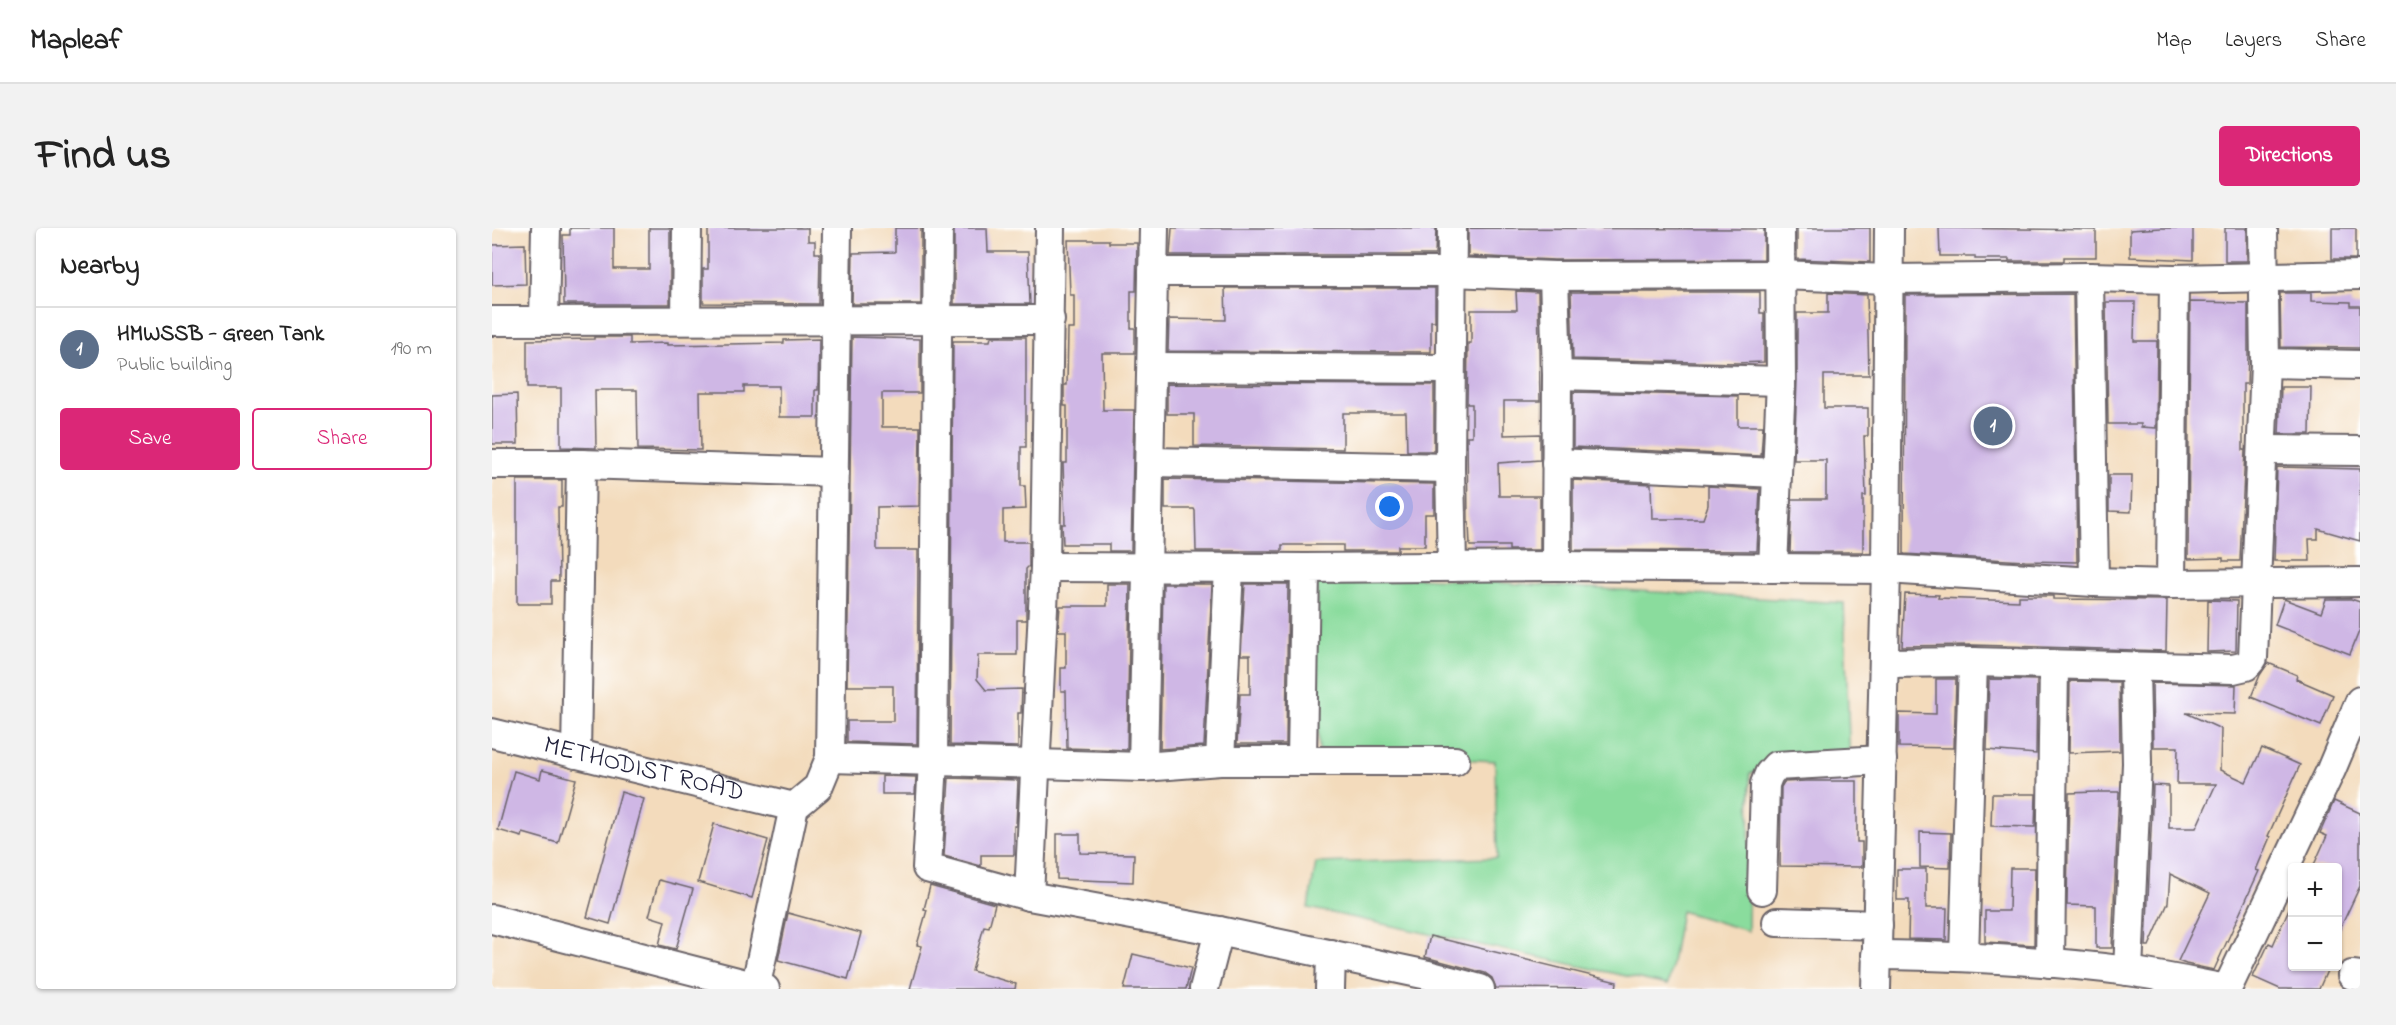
<!DOCTYPE html>
<meta charset="utf-8">
<style>
:root{--surface:#fff;--page:#f2f2f2;--text:#222;--muted:#767676;--line:#e0e0e0;--accent:#db2777}
body{margin:0;font-family:"Indie Flower",sans-serif;background:var(--page);color:var(--text)}
.controls{position:absolute;right:18px;bottom:18px;display:grid;overflow:hidden;border-radius:6px;box-shadow:0 2px 4px #0004}
.controls button{width:54px;height:54px;display:grid;place-items:center;padding:0;border:0;border-bottom:2px solid var(--line);background:var(--surface);color:var(--text);font:30px sans-serif}
.you{position:absolute;left:898px;top:279px;width:21px;height:21px;margin:-15px;border:4px solid #fff;border-radius:50%;background:#1a73e8;box-shadow:0 0 0 9px #1a73e833}
.badge{display:grid;place-items:center;width:39px;height:39px;border-radius:50%;background:var(--accent);color:#fff;font-size:20px;font-weight:700}
.pin{position:absolute;translate:-50% -50%;border:3px solid #fff;box-shadow:0 2px 6px #0006}
.list{margin:0;padding:0;list-style:none}
h2{display:flex;justify-content:space-between;align-items:center;height:78px;margin:0;padding:0 24px;font-size:26px}
h2 small{font-size:20px;font-weight:400;color:var(--muted)}
.list li{display:grid;grid-template-columns:39px 1fr auto;gap:18px;align-items:center;box-sizing:border-box;height:84px;padding:0 24px;border-top:2px solid var(--line)}
.list b{display:block;font-size:22px;white-space:nowrap}
.list p{margin:0;font-size:20px;white-space:nowrap;color:var(--muted)}
.list em{font-size:20px;font-style:normal;color:var(--muted)}
.actions{display:flex;gap:12px;padding:18px 24px}
.actions a{flex:1;padding:14px 0;border:2px solid var(--accent);border-radius:6px;text-align:center;font-size:21px;color:var(--accent)}
.actions .main{background:var(--accent);color:#fff}
.map{position:relative;flex:none;width:1868px;height:761px;overflow:hidden;border-radius:6px}
header{display:flex;align-items:center;gap:36px;box-sizing:border-box;height:84px;padding:0 30px;background:var(--surface);border-bottom:2px solid var(--line)}
header strong{font-size:28px}
nav{display:flex;gap:33px;margin-inline-start:auto;font-size:21px}
.intro{display:flex;align-items:center;justify-content:space-between;box-sizing:border-box;height:144px;padding:0 36px}
h1{margin:0;font-size:42px}
.button{padding:15px 27px;border-radius:6px;background:var(--accent);color:#fff;font-size:21px;font-weight:700}
main{display:flex;gap:36px;padding:0 36px}
aside{flex:1;background:var(--surface);border-radius:6px;box-shadow:0 2px 4px #0004}
.map>svg:first-child{display:block}
.green{fill:#8adc9d;stroke:#567f6c;stroke-width:1.5}
.building{fill:#cfb7e5}
.lines{fill:none;stroke-linecap:round;stroke-linejoin:round}
.minor-casing{stroke:#6b6368;stroke-width:32}
.minor{stroke:#fff;stroke-width:28}
.labels{text-anchor:middle;dominant-baseline:central;stroke-width:4.5;stroke-linejoin:round;paint-order:stroke}
.street-label{font-size:26px;fill:#22223b;stroke:#fff}
</style>
<header>
<strong>Mapleaf</strong>
<nav><a>Map</a><a>Layers</a><a>Share</a></nav>
</header>
<div class="intro"><h1>Find us</h1><a class="button">Directions</a></div>
<main>
<aside>
<h2>Nearby<small></small></h2>
<ul class="list">
<li><span class="badge" style="background:#5c6f8a">1</span><div><b>HMWSSB - Green Tank</b><p>Public building</p></div><em>190 m</em></li>
</ul>
<div class="actions"><a class="main">Save</a><a>Share</a></div>
</aside>
<div class="map">
<svg width="1868" height="761" viewBox="0 0 1868 761">
<rect width="100%" height="100%" fill="#fff"/>
<filter id="ink" filterUnits="userSpaceOnUse"><feTurbulence type="fractalNoise" baseFrequency=".0167" numOctaves="2"/><feDisplacementMap in="SourceGraphic" scale="12" xChannelSelector="R" yChannelSelector="G"/><feConvolveMatrix kernelMatrix="1 2 1 2 8 2 1 2 1" color-interpolation-filters="sRGB"/></filter>
<filter id="wash" filterUnits="userSpaceOnUse"><feTurbulence type="fractalNoise" baseFrequency=".008" numOctaves="4" result="noise"/><feDisplacementMap in="SourceGraphic" scale="24" xChannelSelector="R" yChannelSelector="G"/><feGaussianBlur stdDeviation="1.35" result="paint"/><feColorMatrix in="noise" values="0 0 0 0 0 0 0 0 0 0 0 0 0 0 0 0 0 1.4 0 .05"/><feComposite in="paint" operator="in"/></filter>
<g filter="url(#wash)">
<rect width="100%" height="100%" fill="#f3dbbc"/>
<path class="green" d="M 825,344 L 1352,375 L 1358,538 L 1258,545 L 1256,703 L 1189,683 L 1176,757 L 816,680 L 824,635 L 1005,630 L 1003,533 L 827,523 L 823,434 Z"/>
<g id="blocks">
<g class="building">
<path d="M 78,0 L 122,0 L 122,41 L 157,41 L 157,0 L 178,0 L 178,76 L 72,76 L 71,7 L 78,7 Z"/>
<path d="M 216,0 L 316,0 L 316,13 L 323,13 L 323,25 L 328,25 L 327,76 L 211,75 L 211,41 L 216,41 Z"/>
<path d="M 403,0 L 429,0 L 429,76 L 360,76 L 361,25 L 403,24 Z"/>
<path d="M 462,0 L 495,0 L 496,24 L 536,24 L 538,76 L 462,76 Z"/>
<path d="M 680,0 L 944,0 L 943,27 L 678,27 Z"/>
<path d="M 976,0 L 1272,1 L 1272,31 L 1062,32 L 976,28 Z"/>
<path d="M 1305,0 L 1378,0 L 1378,34 L 1305,31 Z"/>
<path d="M 1447,0 L 1604,2 L 1604,29 L 1572,29 L 1572,33 L 1517,33 L 1517,31 L 1483,31 L 1483,28 L 1448,28 Z"/>
<path d="M 1669,0 L 1701,0 L 1701,32 L 1638,29 L 1638,2 Z"/>
<rect x="1733" y="0" width="22" height="33"/>
<rect x="1840" y="0" width="24" height="31"/>
<path d="M 576,12 L 617,12 L 617,15 L 645,15 L 644,63 L 639,63 L 639,100 L 643,100 L 643,125 L 610,125 L 611,182 L 642,182 L 639,323 L 617,323 L 617,316 L 571,316 L 570,296 L 573,296 L 571,235 L 575,235 L 575,178 L 572,178 L 572,157 L 575,157 L 576,101 L 582,101 L 582,67 L 578,67 Z"/>
<path d="M 33,16 L 34,56 L 0,57 L 0,17 Z"/>
<path d="M 733,60 L 943,60 L 943,93 L 939,93 L 939,124 L 676,123 L 677,91 L 734,92 Z"/>
<path d="M 1024,63 L 1046,64 L 1048,173 L 1012,173 L 1012,207 L 1048,206 L 1048,232 L 1006,235 L 1007,268 L 1048,268 L 1048,322 L 1017,322 L 1017,318 L 978,318 L 977,294 L 976,294 L 975,208 L 980,208 L 980,176 L 975,176 L 976,115 L 979,115 L 979,82 L 1025,82 Z"/>
<path d="M 1079,64 L 1268,64 L 1268,85 L 1272,85 L 1272,134 L 1245,135 L 1081,131 Z"/>
<path d="M 1336,65 L 1375,67 L 1377,147 L 1332,147 L 1332,180 L 1376,180 L 1376,208 L 1372,208 L 1374,268 L 1371,268 L 1371,324 L 1298,324 L 1300,271 L 1334,271 L 1334,232 L 1302,232 L 1305,153 L 1305,85 L 1336,85 Z"/>
<path d="M 1788,65 L 1819,65 L 1819,73 L 1859,74 L 1859,78 L 1868,78 L 1868,120 L 1789,119 Z"/>
<path d="M 1581,66 L 1585,334 L 1533,333 L 1412,326 L 1413,67 Z"/>
<path d="M 1614,74 L 1643,74 L 1642,113 L 1665,113 L 1664,200 L 1649,199 L 1649,196 L 1616,196 Z"/>
<path d="M 1698,74 L 1756,75 L 1756,127 L 1755,156 L 1751,156 L 1751,222 L 1753,222 L 1748,333 L 1731,333 L 1731,330 L 1696,331 Z"/>
<path d="M 102,109 L 138,109 L 138,116 L 175,115 L 175,117 L 292,115 L 292,112 L 327,111 L 326,162 L 323,162 L 323,189 L 287,189 L 287,158 L 252,158 L 252,164 L 208,164 L 209,222 L 146,221 L 145,162 L 103,162 L 104,220 L 69,219 L 69,160 L 35,160 L 35,112 L 102,111 Z"/>
<path d="M 360,109 L 428,111 L 428,165 L 390,165 L 390,199 L 428,199 L 427,278 L 385,279 L 385,322 L 426,322 L 425,516 L 355,514 L 355,493 L 401,493 L 401,458 L 355,458 Z"/>
<path d="M 499,109 L 534,109 L 534,219 L 529,219 L 529,258 L 533,258 L 534,281 L 511,282 L 511,314 L 537,314 L 537,338 L 534,341 L 534,392 L 525,392 L 525,427 L 486,427 L 485,451 L 494,462 L 530,461 L 529,485 L 526,485 L 526,519 L 458,517 L 461,113 L 498,113 Z"/>
<path d="M 675,156 L 942,157 L 942,223 L 915,223 L 914,185 L 851,185 L 851,221 L 702,218 L 702,186 L 675,186 Z"/>
<path d="M 1789,159 L 1819,159 L 1818,206 L 1787,206 Z"/>
<path d="M 1081,164 L 1246,168 L 1246,198 L 1271,198 L 1269,228 L 1081,219 Z"/>
<path d="M 25,166 L 26,216 L 0,216 L 0,167 Z"/>
<path d="M 1785,239 L 1868,241 L 1868,313 L 1826,301 L 1826,311 L 1817,311 L 1818,333 L 1782,333 Z"/>
<path d="M 1617,247 L 1640,247 L 1639,284 L 1617,283 Z"/>
<path d="M 673,251 L 942,256 L 942,286 L 933,286 L 933,318 L 906,318 L 906,323 L 851,323 L 851,317 L 790,317 L 790,323 L 704,323 L 703,283 L 702,281 L 673,281 Z"/>
<path d="M 25,252 L 70,252 L 70,279 L 66,279 L 67,353 L 59,353 L 59,376 L 25,376 Z"/>
<path d="M 1081,252 L 1159,256 L 1160,291 L 1211,291 L 1216,277 L 1216,258 L 1268,261 L 1265,323 L 1081,322 Z"/>
<path d="M 615,356 L 638,356 L 635,522 L 575,520 L 574,463 L 569,463 L 569,440 L 574,440 L 574,403 L 566,403 L 568,378 L 615,378 Z"/>
<path d="M 671,356 L 720,356 L 712,518 L 668,521 Z"/>
<path d="M 753,356 L 796,356 L 794,516 L 745,516 L 748,466 L 758,466 L 758,427 L 749,427 Z"/>
<path d="M 1413,366 L 1447,367 L 1446,370 L 1527,373 L 1527,368 L 1561,368 L 1561,371 L 1675,372 L 1674,423 L 1481,417 L 1410,418 Z"/>
<path d="M 1792,371 L 1829,385 L 1834,371 L 1859,371 L 1868,374 L 1868,401 L 1858,426 L 1783,397 Z"/>
<path d="M 1716,372 L 1745,373 L 1744,423 L 1715,424 Z"/>
<path d="M 1776,435 L 1805,447 L 1804,451 L 1841,467 L 1829,498 L 1759,469 L 1768,447 Z"/>
<path d="M 1444,451 L 1464,451 L 1462,520 L 1407,519 L 1407,485 L 1444,486 Z"/>
<path d="M 1497,451 L 1545,452 L 1544,526 L 1495,522 Z"/>
<path d="M 1578,453 L 1627,454 L 1628,523 L 1577,525 Z"/>
<path d="M 1660,455 L 1744,457 L 1743,486 L 1694,485 L 1729,501 L 1728,542 L 1754,554 L 1770,520 L 1808,537 L 1776,608 L 1778,609 L 1764,642 L 1767,643 L 1722,742 L 1694,736 L 1686,733 L 1718,665 L 1678,646 L 1676,675 L 1657,718 L 1654,718 L 1661,557 L 1677,558 L 1677,600 L 1704,600 L 1724,556 L 1685,556 L 1686,519 L 1661,519 Z"/>
<path d="M 50,542 L 84,551 L 66,615 L 31,605 L 30,609 L 6,602 L 22,543 L 48,551 Z"/>
<path d="M 390,548 L 424,549 L 423,566 L 390,566 Z"/>
<path d="M 457,550 L 526,552 L 524,598 L 522,598 L 522,627 L 489,627 L 489,638 L 452,628 Z"/>
<path d="M 1314,553 L 1365,553 L 1365,614 L 1370,614 L 1370,639 L 1288,638 L 1289,559 L 1292,554 Z"/>
<path d="M 129,564 L 152,571 L 118,696 L 95,689 Z"/>
<path d="M 1604,564 L 1627,564 L 1620,720 L 1604,720 L 1604,678 L 1575,677 L 1577,565 Z"/>
<path d="M 1500,566 L 1544,566 L 1543,599 L 1499,598 Z"/>
<path d="M 1842,573 L 1868,585 L 1868,658 L 1845,707 L 1845,639 L 1821,639 L 1835,608 L 1828,605 Z"/>
<path d="M 222,596 L 276,612 L 260,670 L 206,654 Z"/>
<path d="M 1428,604 L 1459,605 L 1458,640 L 1428,639 Z"/>
<path d="M 565,606 L 588,606 L 588,625 L 642,626 L 641,654 L 565,651 Z"/>
<path d="M 1518,640 L 1543,640 L 1542,717 L 1493,714 L 1493,683 L 1517,683 Z"/>
<path d="M 1405,641 L 1434,641 L 1434,680 L 1455,680 L 1454,712 L 1416,711 L 1417,672 L 1405,672 Z"/>
<path d="M 167,652 L 201,661 L 184,721 L 167,717 L 173,693 L 157,688 Z"/>
<path d="M 438,658 L 503,676 L 497,699 L 492,698 L 480,743 L 524,756 L 523,761 L 418,761 L 430,718 L 425,717 L 435,682 L 432,681 Z"/>
<path d="M 1800,674 L 1800,738 L 1837,738 L 1827,761 L 1788,761 L 1761,749 L 1777,715 L 1781,717 Z"/>
<path d="M 296,685 L 369,705 L 356,751 L 286,732 Z"/>
<path d="M 938,708 L 1125,754 L 1124,761 L 1004,760 L 1000,750 L 993,745 L 933,729 Z"/>
<path d="M 641,726 L 699,740 L 694,761 L 632,761 Z"/>
</g>
</g>
</g>
<g filter="url(#ink)">
<use href="#blocks" fill-opacity="0" stroke="#6b6368" stroke-width="1.5"/>
<g class="lines">
<defs>
<g id="minor">
<path d="M 446,0 L 441,534 L 435,640 L 537,668 L 727,703 L 936,747 L 988,761"/>
<path d="M 661,44 L 959,44 L 1062,48 L 1287,47 L 1396,51 L 1597,49 L 1682,51 L 1868,47"/>
<path d="M 1062,48 L 1065,147 L 1064,338"/>
<path d="M 1597,49 L 1602,354"/>
<path d="M 52,92 L 54,0"/>
<path d="M 194,92 L 195,0"/>
<path d="M 0,93 L 558,92"/>
<path d="M 1773,135 L 1868,137"/>
<path d="M 660,139 L 958,141"/>
<path d="M 1065,147 L 1289,153"/>
<path d="M 1770,222 L 1867,223"/>
<path d="M 658,234 L 958,240"/>
<path d="M 1064,235 L 1285,245"/>
<path d="M 0,236 L 89,236 L 342,244"/>
<path d="M 553,339 L 813,340"/>
<path d="M 960,339 L 958,240 L 960,0"/>
<path d="M 1281,340 L 1289,153 L 1288,0"/>
<path d="M 1679,356 L 1682,51"/>
<path d="M 1392,435 L 1481,434 L 1741,441 L 1754,438 L 1761,430 L 1773,135 L 1771,0"/>
<path id="s1" d="M 0,505 L 302,579"/>
<path d="M 84,526 L 89,236"/>
<path d="M 338,530 L 651,539 L 728,533 L 963,533"/>
<path d="M 810,532 L 813,340 L 1064,338 L 1394,341 L 1602,354 L 1679,356 L 1868,354"/>
<path d="M 728,533 L 737,340"/>
<path d="M 651,539 L 662,0"/>
<path d="M 1270,662 L 1273,556 L 1277,546 L 1284,538 L 1390,532"/>
<path d="M 537,668 L 553,339 L 558,0"/>
<path d="M 0,691 L 273,761"/>
<path d="M 1285,694 L 1386,697"/>
<path d="M 1384,727 C 1469,728 1553,732 1636,743 C 1669,748 1702,755 1735,761"/>
<path d="M 1472,728 L 1481,434"/>
<path d="M 1558,735 L 1562,437"/>
<path d="M 1636,743 L 1645,535 L 1643,440"/>
<path d="M 1860,747 L 1868,748"/>
<path d="M 263,761 L 302,579 L 326,559 L 338,530 L 345,0"/>
<path d="M 712,761 L 727,703"/>
<path d="M 838,761 L 839,726"/>
<path d="M 1384,761 L 1394,341 L 1397,0"/>
<path d="M 1735,761 L 1839,542 L 1868,473"/>
</g>
</defs>
<use href="#minor" class="minor-casing"/>
<use href="#minor" class="minor"/>
</g>
</g>
<g class="labels">
<g class="street-label">
<text stroke="none"><textPath href="#s1" startOffset="156">METHODIST ROAD</textPath></text>
</g>
</g>
</svg>
<div class="controls">
<button>+</button>
<button>−</button>
</div>
<div class="you"></div>
<div class="pin badge" style="left:1501px;top:198px;background:#5c6f8a">1</div>
</div>
</main>
